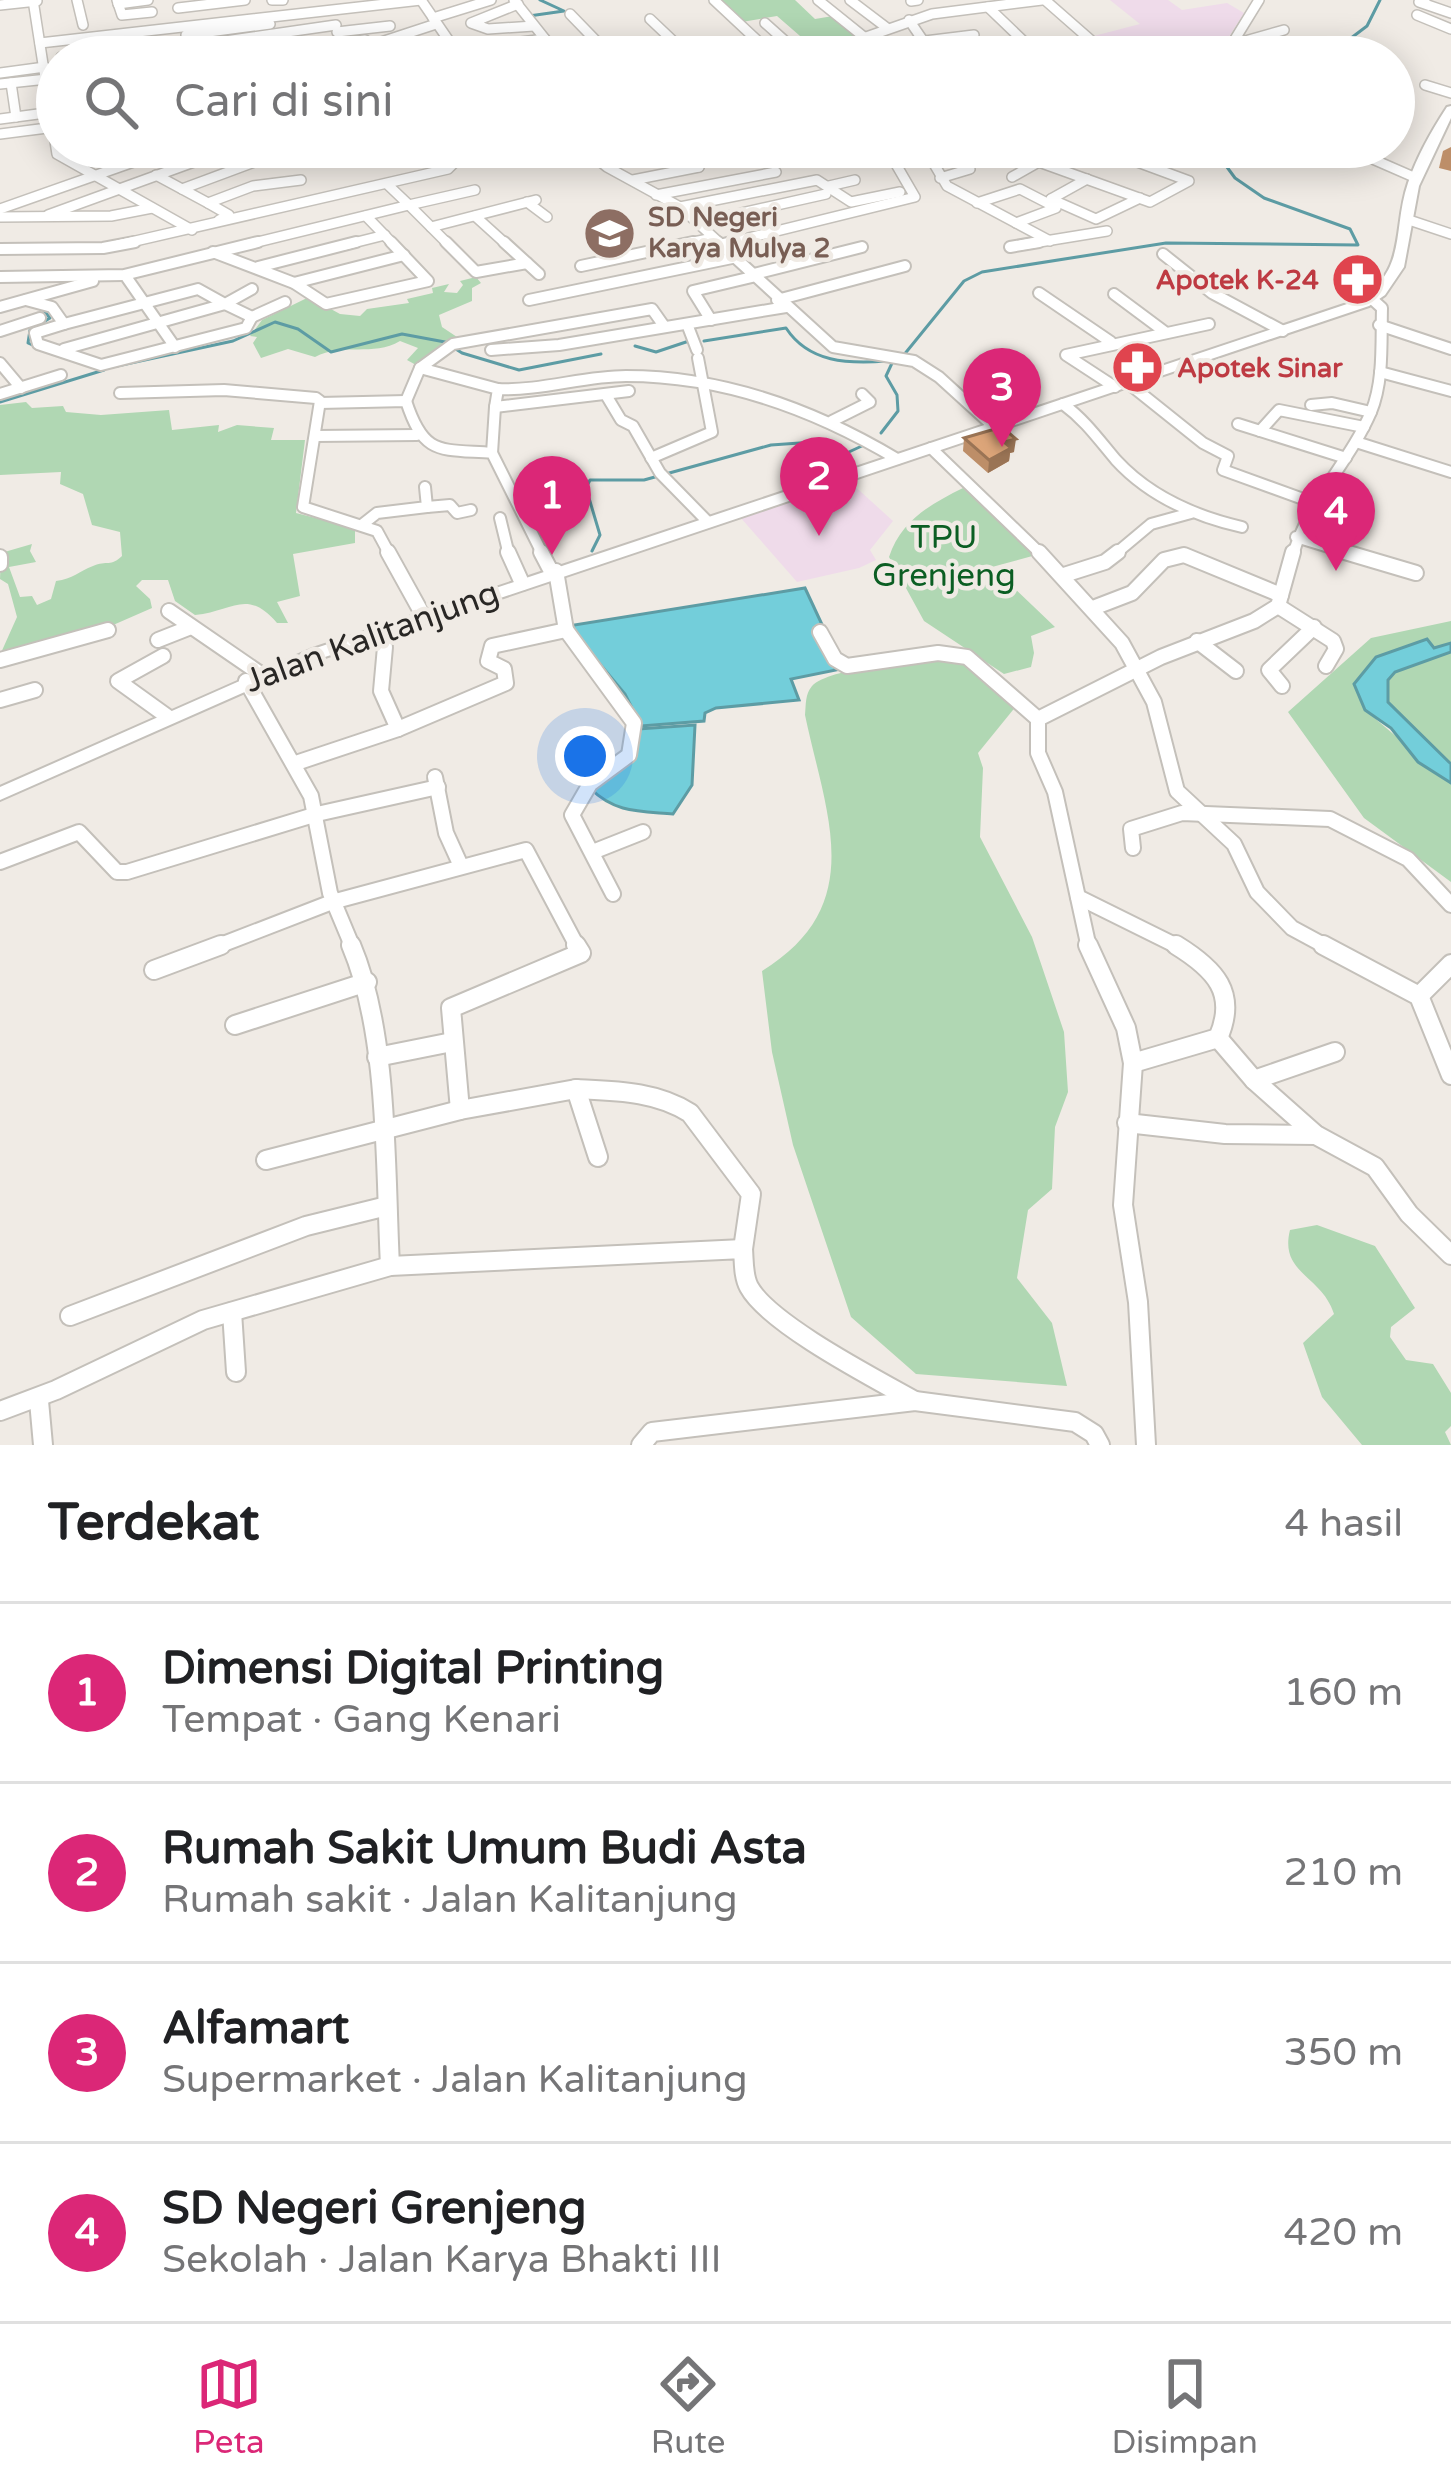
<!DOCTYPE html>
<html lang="id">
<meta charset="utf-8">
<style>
:root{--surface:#fff;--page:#f6f6f6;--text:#202124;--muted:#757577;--line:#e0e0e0;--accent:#db2777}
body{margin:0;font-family:"Varela Round",sans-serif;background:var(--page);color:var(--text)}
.you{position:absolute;left:585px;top:756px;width:42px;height:42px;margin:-30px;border:9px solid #fff;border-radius:50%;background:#1a73e8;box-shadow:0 0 0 18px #1a73e833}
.badge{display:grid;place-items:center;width:78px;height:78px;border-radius:50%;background:var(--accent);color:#fff;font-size:39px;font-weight:700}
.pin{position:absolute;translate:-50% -99px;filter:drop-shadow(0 3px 6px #0008)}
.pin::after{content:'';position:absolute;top:63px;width:42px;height:36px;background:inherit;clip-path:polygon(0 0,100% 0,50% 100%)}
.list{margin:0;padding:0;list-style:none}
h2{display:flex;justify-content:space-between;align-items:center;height:156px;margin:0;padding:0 48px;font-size:51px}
h2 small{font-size:39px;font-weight:400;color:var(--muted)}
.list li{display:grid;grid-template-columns:78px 1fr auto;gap:36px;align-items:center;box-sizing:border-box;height:180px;padding:0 48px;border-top:3px solid var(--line)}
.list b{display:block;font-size:45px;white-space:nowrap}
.list p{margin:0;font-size:39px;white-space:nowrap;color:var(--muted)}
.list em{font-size:39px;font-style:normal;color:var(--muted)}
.icon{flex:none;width:66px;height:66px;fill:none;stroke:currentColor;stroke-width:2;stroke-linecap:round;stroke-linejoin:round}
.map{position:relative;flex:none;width:1451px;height:1445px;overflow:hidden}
.search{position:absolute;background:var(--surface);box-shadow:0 6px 30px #0003;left:36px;right:36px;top:36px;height:132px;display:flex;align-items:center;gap:30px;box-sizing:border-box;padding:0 42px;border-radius:66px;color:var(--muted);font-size:45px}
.sheet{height:876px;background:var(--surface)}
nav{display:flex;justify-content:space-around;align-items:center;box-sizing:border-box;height:168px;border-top:3px solid var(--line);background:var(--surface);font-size:33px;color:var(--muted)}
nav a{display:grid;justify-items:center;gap:6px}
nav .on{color:var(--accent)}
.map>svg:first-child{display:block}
.medical{fill:#efdbea}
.green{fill:#b0d7b3}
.water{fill:#73ceda;stroke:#5d9ca4;stroke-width:3}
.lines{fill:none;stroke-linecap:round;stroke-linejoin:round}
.stream{stroke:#5d9ca4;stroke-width:3}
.minor-far3-casing{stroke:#c4c0ba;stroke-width:12}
.minor-far2-casing{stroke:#c4c0ba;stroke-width:14}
.minor-far1-casing{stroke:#c4c0ba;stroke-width:18}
.minor-casing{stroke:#c4c0ba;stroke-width:22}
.major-casing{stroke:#c4c0ba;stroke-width:4}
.minor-far3{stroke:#fff;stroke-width:9}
.minor-far2{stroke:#fff;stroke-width:10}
.minor-far1{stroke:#fff;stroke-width:14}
.minor{stroke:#fff;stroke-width:18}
.major{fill:#fff;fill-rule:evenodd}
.wall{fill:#bd8e68}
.shaded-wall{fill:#9a7455}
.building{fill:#dca579;stroke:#9a7455;stroke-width:3}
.labels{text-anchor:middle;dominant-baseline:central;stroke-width:9;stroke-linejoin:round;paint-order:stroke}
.far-education-label{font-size:27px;font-weight:bold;fill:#785e54;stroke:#f0ebe5;text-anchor:start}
.far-health-label{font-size:27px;font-weight:bold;fill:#be3a42;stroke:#f0ebe5;text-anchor:end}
.park-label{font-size:33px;fill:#0b5e23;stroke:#f0ebe5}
.street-label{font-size:33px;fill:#292725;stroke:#f0ebe5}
</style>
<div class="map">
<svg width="1451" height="1445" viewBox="0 0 1451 1445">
<rect width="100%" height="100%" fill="#f0ebe5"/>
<g class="medical">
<path d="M 1110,0 L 1168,0 L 1182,10 L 1227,3 L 1244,13 L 1219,52 L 1113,57 L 1090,37 L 1140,24 Z"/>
<path d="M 850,482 L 893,521 L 870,550 L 876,560 L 859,568 L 797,582 L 740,517 Z"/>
</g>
<g class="green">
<path d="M 717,0 L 795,0 L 815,19 L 833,16 L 856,35 L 815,49 L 777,16 L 742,22 Z"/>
<path d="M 476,277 L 481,283 L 472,288 L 472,301 L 439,315 L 442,327 L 460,339 L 416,365 L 407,360 L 418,348 L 400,341 C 373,357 343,342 315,357 L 288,349 L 261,358 L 253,343 L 257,337 L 250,336 L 262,320 L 309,297 L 340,314 L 360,316 L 367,309 L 409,303 L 407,299 L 433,293 L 432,288 L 449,284 L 444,292 L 457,293 L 463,285 L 460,281 Z"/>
<path d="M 26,402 L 32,408 L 63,406 L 66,412 L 101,415 L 169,410 L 172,430 L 219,425 L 218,432 L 237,425 L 274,428 L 271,440 L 305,440 L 296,513 L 355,528 L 355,543 L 293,554 L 300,596 L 277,602 L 288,623 L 277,623 C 247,588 233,611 195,615 L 175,601 L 168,580 L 142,580 L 136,586 L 150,599 L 152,608 L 104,629 L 0,655 L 17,617 L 8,584 L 0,579 L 1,553 L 32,544 L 30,551 L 36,562 L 9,567 L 20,597 L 32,596 L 37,605 L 51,599 L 56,581 C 73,579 79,571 93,566 C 107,560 111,567 122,556 L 120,532 L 92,525 L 83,494 L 60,484 L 61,472 L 0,475 L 0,405 Z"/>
<path d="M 963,488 L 1036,555 L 992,567 L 1055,627 L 1031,636 L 1034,653 L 1031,667 L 1004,674 L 924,621 L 889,557 C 901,520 931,504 963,488 Z"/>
<path d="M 1451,621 L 1451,643 L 1434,648 L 1405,646 L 1376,657 L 1365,710 L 1451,783 L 1451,882 L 1364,818 L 1288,712 L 1371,638 Z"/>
<path d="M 1451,652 L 1451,764 L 1388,702 L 1388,680 L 1394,672 Z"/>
<path d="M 939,658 L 968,662 L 1017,705 L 978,753 L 983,768 L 980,837 L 1032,937 L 1064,1032 L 1068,1092 L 1055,1127 L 1052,1189 L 1028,1210 L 1017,1278 L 1052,1323 L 1067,1386 L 916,1374 L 851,1317 L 793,1145 L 772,1052 L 762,971 C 869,905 826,815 805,715 C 806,705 805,694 812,686 C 831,667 911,663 939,658 Z"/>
<path d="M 1317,1225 L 1375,1246 L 1415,1308 L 1391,1327 L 1390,1337 L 1406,1360 L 1433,1364 L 1451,1393 L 1451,1426 L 1445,1432 L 1451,1445 L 1362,1445 L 1322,1397 L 1303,1343 L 1334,1314 C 1322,1275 1279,1274 1290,1230 Z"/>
</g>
<g class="water">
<path d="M 805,588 L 825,631 L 817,634 L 836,670 L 791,679 L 799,700 L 716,708 L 705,713 L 704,721 L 641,726 L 625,694 L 568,626 Z"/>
<path d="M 1427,639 L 1434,648 L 1451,643 L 1451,652 L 1395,672 L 1388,680 L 1388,702 L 1451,764 L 1451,783 L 1418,762 L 1391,728 L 1365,710 L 1354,684 L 1376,657 Z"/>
<path d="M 695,725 L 692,785 L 673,814 C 640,811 615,813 591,789 L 619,771 L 638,729 Z"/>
</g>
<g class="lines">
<g class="stream">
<path d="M 529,16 L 564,11 L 540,0"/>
<path d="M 1326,57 L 1367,26 L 1380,0"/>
<path d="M 41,307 L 50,318 L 30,330 L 28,343 L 52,354"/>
<path d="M 704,341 L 786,328 C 809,363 848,364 887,361"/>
<path d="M 635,346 L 656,352 L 689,341"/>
<path d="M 903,356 L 964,281 L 982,272 L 1166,243 L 1358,245 L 1350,229 L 1264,198 L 1235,178 L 1224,163 L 1229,147"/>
<path d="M 103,369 L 233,341 L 275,322 L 298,329 L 331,352 L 402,334 L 445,342 L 462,353 L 519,370 L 601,354"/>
<path d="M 0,402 L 104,370"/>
<path d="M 881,433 L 898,411 L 897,395 L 886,376 L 893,361"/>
<path d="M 592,551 L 600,535 L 586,488 L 590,480 L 644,480 L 771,445 L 814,442 L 838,457 L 864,445"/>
</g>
<defs>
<g id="minor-far3">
<path d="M 33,0 L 57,154 L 192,230"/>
<path d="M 77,0 L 83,25"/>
<path d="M 117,0 L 122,15 L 152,12"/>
<path d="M 272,0 L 283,0"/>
<path d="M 421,0 L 460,57"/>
<path d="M 514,0 L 557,54"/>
<path d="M 714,0 L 775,57"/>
<path d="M 818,0 L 864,37"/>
<path d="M 850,0 L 887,28"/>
<path d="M 1045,0 L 1102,50"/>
<path d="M 1425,0 L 1419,2 L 1451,13"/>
<path d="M 911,1 L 918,0"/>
<path d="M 118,4 L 148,0"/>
<path d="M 518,4 L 471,23 L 488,29 L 534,26"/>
<path d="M 0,5 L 37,1"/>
<path d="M 988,7 L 1040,57"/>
<path d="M 178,8 L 245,0"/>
<path d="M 1417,15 L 1451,29"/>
<path d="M 433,18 L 491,0"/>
<path d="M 650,19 L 690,57"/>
<path d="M 765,23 L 803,57"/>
<path d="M 337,32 L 390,26"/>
<path d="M 186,35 L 270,24"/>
<path d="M 252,39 L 259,57"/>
<path d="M 925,41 L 974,35"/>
<path d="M 40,43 L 421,0"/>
<path d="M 372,45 L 436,24"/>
<path d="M 1231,45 L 1284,30"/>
<path d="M 190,46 L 336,25"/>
<path d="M 837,47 L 869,57"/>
<path d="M 268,51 L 365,40 L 372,45"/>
<path d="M 408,54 L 456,54"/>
<path d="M 130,56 L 191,49"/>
<path d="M 511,56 L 505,44 L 545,39"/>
<path d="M 61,57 L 128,49"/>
<path d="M 552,57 L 602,47 L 570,14"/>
<path d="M 809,57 L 932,14 L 1042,0"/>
<path d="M 875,57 L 924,42 L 909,20"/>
<path d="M 1224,57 L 1259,0"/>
<path d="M 0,73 L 45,67"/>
<path d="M 11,83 L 16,117"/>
<path d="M 0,84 L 47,79"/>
<path d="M 1425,85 L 1451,93"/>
<path d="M 0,119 L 53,112"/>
<path d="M 0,134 L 55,127"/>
<path d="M 431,147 L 461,155"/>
<path d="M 582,147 L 607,167 L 680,207 L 722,245"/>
<path d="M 679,147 L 699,167"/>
<path d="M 924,147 L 947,186 L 1050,241"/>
<path d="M 1345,147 L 1416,178"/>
<path d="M 925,150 L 959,147"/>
<path d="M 1134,160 L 1156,147"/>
<path d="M 1039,162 L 1150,202 L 1189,181 L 1097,147"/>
<path d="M 156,175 L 182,189 L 268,157"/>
<path d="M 1012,177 L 1065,147"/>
<path d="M 940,178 L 970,169 L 958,147"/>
<path d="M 633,180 L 699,167"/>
<path d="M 829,186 L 855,180"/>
<path d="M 182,189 L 208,203 L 253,186 L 301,180"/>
<path d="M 656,195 L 776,172"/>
<path d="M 1051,199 L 1096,219 L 1140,198"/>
<path d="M 1051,199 L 1087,179"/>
<path d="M 527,202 L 547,217"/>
<path d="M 208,203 L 229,215 L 219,220"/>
<path d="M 977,203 L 1020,189 L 1055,207"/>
<path d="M 680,207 L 817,180 L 851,202 L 900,192"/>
<path d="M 0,209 L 176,147"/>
<path d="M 48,215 L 235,147"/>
<path d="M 366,216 L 394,245"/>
<path d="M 475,216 L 507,245"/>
<path d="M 0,217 L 111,216 L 152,208"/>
<path d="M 1406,219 L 1451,234"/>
<path d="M 697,223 L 826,194"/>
<path d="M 1016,223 L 1056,208"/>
<path d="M 431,227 L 536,200"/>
<path d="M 118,245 L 448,169 L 465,152 L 479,147"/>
<path d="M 245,245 L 409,205 L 387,184"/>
<path d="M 345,245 L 385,235"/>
<path d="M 449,245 L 409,205 L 475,190"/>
<path d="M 679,245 L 713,238"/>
<path d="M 720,245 L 915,197 L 886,147"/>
<path d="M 1021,245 L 1107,231"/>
</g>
<g id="minor-far2">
<path d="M 446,242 L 476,272 L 527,263"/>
<path d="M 504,242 L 539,274"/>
<path d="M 718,242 L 833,347 L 914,361 L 939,377 L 994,427"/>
<path d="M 720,245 L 731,242"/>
<path d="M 1010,247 L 1039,242"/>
<path d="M 0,249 L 103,248 L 135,242"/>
<path d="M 213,252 L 294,283 L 326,304 L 428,281 L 391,242"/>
<path d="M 1163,254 L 1212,293 L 1283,331"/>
<path d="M 581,266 L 693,242"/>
<path d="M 258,267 L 356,242"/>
<path d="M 750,275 L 862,247"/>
<path d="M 0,277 L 124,275 L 258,242"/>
<path d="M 127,278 L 175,347"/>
<path d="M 294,283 L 404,255"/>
<path d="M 1039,293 L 1111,342"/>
<path d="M 1114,294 L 1165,332"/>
<path d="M 26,300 L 52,307 L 64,324 L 35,333 L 38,344 L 101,365 L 246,328 L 252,317"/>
<path d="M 529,300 L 732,258"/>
<path d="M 777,300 L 905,266"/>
<path d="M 0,307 L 93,281"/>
<path d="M 711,320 L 693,291 L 752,277"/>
<path d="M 64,324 L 198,289 L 225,304 L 252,289"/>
<path d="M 687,324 L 697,350"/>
<path d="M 1379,325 L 1451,349"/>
<path d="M 0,331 L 40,318"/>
<path d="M 64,349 L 225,304 L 252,317 L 285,302"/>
<path d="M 491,350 L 559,345 L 786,307"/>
<path d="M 0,363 L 21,388"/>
<path d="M 1380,372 L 1451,391"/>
<path d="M 1128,383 L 1203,443 L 1228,456 L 1223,470 L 1317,504"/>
<path d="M 1115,387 L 1066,355 L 1209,324"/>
<path d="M 498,389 C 542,391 583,376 626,376 C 724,376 815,410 897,459"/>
<path d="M 629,391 L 495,407 L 498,389 L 420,368 L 453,344 L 652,309 L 664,326"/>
<path d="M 120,393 L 224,390 L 316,398 L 320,401 L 303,507 L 377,531 L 390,555"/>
<path d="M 0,394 L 61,375"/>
<path d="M 606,395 L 621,420 L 633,426 L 660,473 L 707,521"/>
<path d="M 406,401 L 420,368"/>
<path d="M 320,403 L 406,401 C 424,456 439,449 492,453 L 543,555"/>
<path d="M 1063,404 C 1085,420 1099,440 1116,460 C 1150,497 1194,516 1242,527"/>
<path d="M 1311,405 L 1332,403 L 1371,412"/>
<path d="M 832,421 L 870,402 L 862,394"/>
<path d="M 1238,424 L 1346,458"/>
<path d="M 1260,431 L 1279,410 L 1364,427"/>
<path d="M 316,436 L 417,435"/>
<path d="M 1356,442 L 1451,472"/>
<path d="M 931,448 L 1042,555"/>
<path d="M 492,453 L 495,407"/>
<path d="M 651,458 L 712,432 L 698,358"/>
<path d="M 427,507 L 450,505 L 457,513 L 471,510"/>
<path d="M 500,518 L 509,555"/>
<path d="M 363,524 L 377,513 L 427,507 L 425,487"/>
<path d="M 1296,537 L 1355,555"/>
<path d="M 1114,555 L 1151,524 L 1191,513"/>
<path d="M 1293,555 C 1308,501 1349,463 1371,412 C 1384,381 1381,342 1382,308 L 1372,299"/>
</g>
<g id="minor-far1">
<path d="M 388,552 L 424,617"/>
<path d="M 508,552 L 522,583"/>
<path d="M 541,552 L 552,573"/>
<path d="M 1039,552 L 1122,643 L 1154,702 L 1177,791 L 1234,844 L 1257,892 L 1292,928 L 1329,948"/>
<path d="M 1345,552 L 1416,573"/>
<path d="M 0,557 L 0,564"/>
<path d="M 1064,575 L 1105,562 L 1118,552"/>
<path d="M 1278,606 L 1333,641 L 1336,649 L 1326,666"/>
<path d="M 1093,608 L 1132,593 L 1164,560 L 1184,555 L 1281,595"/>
<path d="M 169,611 L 262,675"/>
<path d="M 566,630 L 634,723 L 629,755 L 590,784 L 572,815 L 613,894"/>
<path d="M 820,632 L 835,659 L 847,666 L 938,653 L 967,657 L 1038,719"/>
<path d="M 377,633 L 385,647 L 381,691 L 398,729"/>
<path d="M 158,640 L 191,627"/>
<path d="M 1197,641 L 1236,671"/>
<path d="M 163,656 L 118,681 L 168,717"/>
<path d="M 0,660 L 108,630"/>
<path d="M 246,681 L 311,796 L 330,893 L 353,948"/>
<path d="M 1282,686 L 1269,670 L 1314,627"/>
<path d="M 0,700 L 35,690"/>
<path d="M 296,763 L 398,729 L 506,683 L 504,669 L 488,661 L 492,646 L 566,630 L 556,571"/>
<path d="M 435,777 L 446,833 L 461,866"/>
<path d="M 1133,848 L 1131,829 L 1182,813 L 1330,819 L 1408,859 L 1451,905"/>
<path d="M 595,851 L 643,832"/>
<path d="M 0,862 L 79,832 L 117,872 L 127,872 L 317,814 L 438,787"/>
<path d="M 1078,897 L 1181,948"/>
<path d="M 213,948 L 332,902 L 526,850 L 578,948"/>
<path d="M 1089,948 L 1055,792 L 1038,753 L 1038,719 L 1161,657 L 1254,621 L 1278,606 L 1293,552"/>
</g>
<g id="minor">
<path d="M 576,945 L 581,953 L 451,1008 L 460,1110 L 576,1089 L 598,1157"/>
<path d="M 1088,945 L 1126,1028 L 1133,1063 L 1123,1205 L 1138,1302 L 1146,1445"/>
<path d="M 1323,945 L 1419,996 L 1451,1075"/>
<path d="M 154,970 L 221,945"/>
<path d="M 1419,996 L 1451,964"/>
<path d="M 235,1025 L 367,982"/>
<path d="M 1218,1038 L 1254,1080 L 1316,1135 L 1375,1167 L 1409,1214 L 1451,1255"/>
<path d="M 377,1057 L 452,1042"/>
<path d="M 1133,1063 L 1218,1038 C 1238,993 1215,969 1176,945"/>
<path d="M 1254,1080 L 1335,1052"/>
<path d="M 576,1089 C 615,1091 656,1091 690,1113 L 751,1194 L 743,1249"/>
<path d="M 1127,1123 L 1225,1134 L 1316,1135"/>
<path d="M 266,1160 L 460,1110"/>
<path d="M 390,1266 L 743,1249 C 744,1261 743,1276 749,1287 C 769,1324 876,1379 915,1401"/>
<path d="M 232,1312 L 236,1372"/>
<path d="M 70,1316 L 306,1226 L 383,1207"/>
<path d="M 39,1401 L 43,1445"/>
<path d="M 0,1411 L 56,1390 L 203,1320 L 390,1266 C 385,1168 389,1034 351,945"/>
<path d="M 641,1445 L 652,1432 L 915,1401 L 1075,1422 L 1094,1434 L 1100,1445"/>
</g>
<path id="major" d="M 1451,106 L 1451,118 L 1419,186 L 1404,267 L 1385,295 L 1369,306 L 322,658 L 0,800 L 0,787 L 310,650 L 1359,300 C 1408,269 1392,230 1408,183 C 1417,156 1432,130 1447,107 Z"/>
</defs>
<use href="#minor-far3" class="minor-far3-casing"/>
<use href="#minor-far2" class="minor-far2-casing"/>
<use href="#minor-far1" class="minor-far1-casing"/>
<use href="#minor" class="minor-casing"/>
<use href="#major" class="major-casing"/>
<use href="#minor-far3" class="minor-far3"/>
<use href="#minor-far2" class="minor-far2"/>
<use href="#minor-far1" class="minor-far1"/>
<use href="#minor" class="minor"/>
<use href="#major" class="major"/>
</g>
<g class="wall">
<path d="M 1451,147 L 1451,171 L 1439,168 L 1443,151 Z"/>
<path d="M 964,438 L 1014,452 L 1010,453 L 1009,461 L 988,473 L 963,451 Z"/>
</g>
<path class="shaded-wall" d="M 1016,439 L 1014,452 L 1010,453 L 1009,461 L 988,473 L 989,460 L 1004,442 Z"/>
<path class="building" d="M 1002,427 L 1016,439 L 1004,442 L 1011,448 L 989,460 L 964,438 Z"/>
<defs>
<symbol id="school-disc" viewBox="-11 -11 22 22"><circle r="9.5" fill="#8d6e63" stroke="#f0ebe5"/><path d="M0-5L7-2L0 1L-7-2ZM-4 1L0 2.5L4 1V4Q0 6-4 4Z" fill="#fff"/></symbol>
<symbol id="pharmacy-disc" viewBox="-11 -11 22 22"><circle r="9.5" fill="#e0444e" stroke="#f0ebe5"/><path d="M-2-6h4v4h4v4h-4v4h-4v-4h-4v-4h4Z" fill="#fff"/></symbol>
</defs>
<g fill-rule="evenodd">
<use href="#school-disc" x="580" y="204" width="59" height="59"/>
<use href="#pharmacy-disc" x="1328" y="250" width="59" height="59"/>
<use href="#pharmacy-disc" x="1108" y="338" width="59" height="59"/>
</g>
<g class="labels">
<g class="far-education-label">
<text x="648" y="217">SD Negeri<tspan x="648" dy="31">Karya Mulya 2</tspan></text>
</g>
<g class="far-health-label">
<text x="1319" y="280">Apotek K-24</text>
<text x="1177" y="368" text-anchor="start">Apotek Sinar</text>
</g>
<g class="park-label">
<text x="944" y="537">TPU<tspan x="944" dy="38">Grenjeng</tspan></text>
</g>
<g class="street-label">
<text transform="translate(372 637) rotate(-20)">Jalan Kalitanjung</text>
</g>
</g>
</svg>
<div class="you"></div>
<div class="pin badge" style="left:552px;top:555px">1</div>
<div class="pin badge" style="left:819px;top:536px">2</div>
<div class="pin badge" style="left:1002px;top:447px">3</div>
<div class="pin badge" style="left:1336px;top:571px">4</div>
<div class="search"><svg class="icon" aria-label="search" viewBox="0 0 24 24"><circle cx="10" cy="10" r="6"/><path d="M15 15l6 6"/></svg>Cari di sini</div>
</div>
<section class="sheet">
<h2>Terdekat<small>4 hasil</small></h2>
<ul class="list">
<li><span class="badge">1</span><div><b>Dimensi Digital Printing</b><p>Tempat · Gang Kenari</p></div><em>160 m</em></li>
<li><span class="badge">2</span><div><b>Rumah Sakit Umum Budi Asta</b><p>Rumah sakit · Jalan Kalitanjung</p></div><em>210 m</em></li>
<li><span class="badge">3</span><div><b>Alfamart</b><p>Supermarket · Jalan Kalitanjung</p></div><em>350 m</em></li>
<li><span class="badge">4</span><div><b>SD Negeri Grenjeng</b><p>Sekolah · Jalan Karya Bhakti III</p></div><em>420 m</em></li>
</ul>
</section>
<nav>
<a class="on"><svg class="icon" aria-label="map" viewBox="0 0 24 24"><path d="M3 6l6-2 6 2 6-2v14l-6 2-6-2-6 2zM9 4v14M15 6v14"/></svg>Peta</a>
<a><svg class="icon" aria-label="directions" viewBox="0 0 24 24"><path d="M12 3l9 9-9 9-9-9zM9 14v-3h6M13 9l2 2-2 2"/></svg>Rute</a>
<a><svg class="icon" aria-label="saved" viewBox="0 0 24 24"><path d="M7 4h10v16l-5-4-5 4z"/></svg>Disimpan</a>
</nav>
